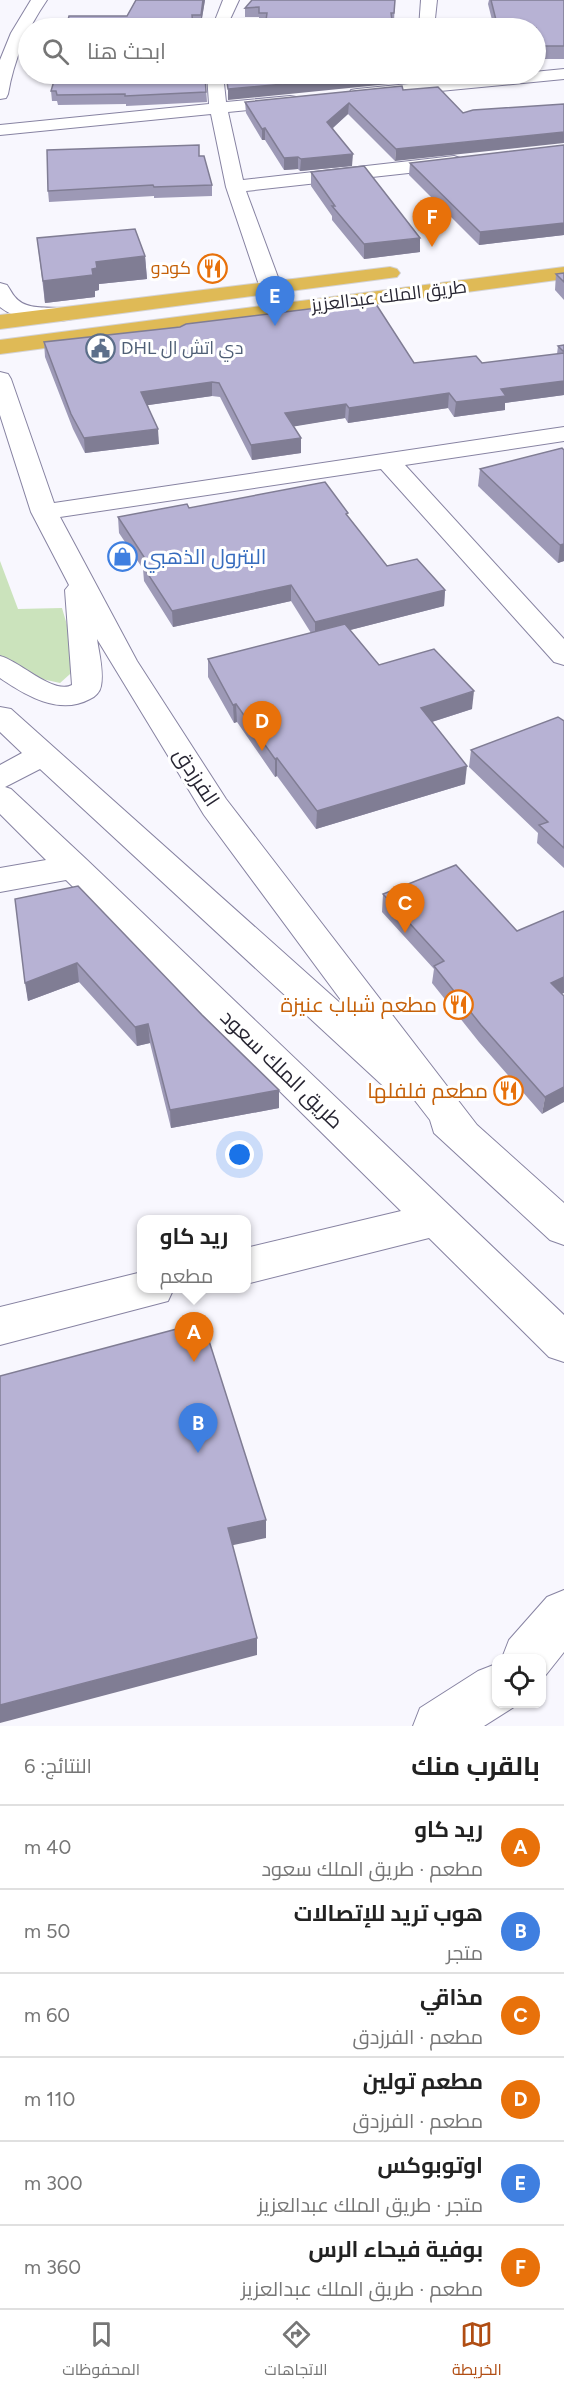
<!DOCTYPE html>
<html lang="ar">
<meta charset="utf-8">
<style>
:root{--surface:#fff;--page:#f6f6f6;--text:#222;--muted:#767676;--line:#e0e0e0;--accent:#b04d13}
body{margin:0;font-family:Figtree,Cairo,sans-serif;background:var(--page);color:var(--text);direction:rtl}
.controls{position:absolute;right:18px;bottom:18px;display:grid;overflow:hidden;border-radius:12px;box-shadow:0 2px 4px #0004}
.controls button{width:54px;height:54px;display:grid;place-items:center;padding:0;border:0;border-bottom:2px solid var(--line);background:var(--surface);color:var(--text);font:30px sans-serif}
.you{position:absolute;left:240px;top:1155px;width:21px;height:21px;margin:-15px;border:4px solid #fff;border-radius:50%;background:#1a73e8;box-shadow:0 0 0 9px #1a73e833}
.badge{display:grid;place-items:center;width:39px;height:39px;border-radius:50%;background:var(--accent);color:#fff;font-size:20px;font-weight:700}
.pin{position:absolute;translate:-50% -50px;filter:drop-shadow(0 2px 3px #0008)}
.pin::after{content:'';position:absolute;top:32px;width:21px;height:18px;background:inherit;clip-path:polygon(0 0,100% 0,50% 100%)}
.popup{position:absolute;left:137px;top:1215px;width:114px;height:78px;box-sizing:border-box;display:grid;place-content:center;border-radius:12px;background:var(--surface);filter:drop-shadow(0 2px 4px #0005);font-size:20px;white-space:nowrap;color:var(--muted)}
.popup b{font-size:22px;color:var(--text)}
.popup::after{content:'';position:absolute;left:50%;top:100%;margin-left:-12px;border:12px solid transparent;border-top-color:var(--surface)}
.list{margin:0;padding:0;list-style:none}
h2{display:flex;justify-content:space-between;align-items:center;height:78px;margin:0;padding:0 24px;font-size:26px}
h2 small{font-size:20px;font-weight:400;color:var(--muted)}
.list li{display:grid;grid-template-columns:39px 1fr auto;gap:18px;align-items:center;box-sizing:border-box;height:84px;padding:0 24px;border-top:2px solid var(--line)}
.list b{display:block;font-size:22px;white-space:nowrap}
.list p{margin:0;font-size:20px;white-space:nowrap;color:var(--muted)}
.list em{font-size:20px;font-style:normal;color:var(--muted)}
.icon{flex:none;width:33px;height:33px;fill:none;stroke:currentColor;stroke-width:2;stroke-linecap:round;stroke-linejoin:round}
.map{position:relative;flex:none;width:564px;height:1726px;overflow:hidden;direction:ltr}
.search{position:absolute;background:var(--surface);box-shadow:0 2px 4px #0004;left:18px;right:18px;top:18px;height:66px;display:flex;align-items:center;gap:15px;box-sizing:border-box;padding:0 21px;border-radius:33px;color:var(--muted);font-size:22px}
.sheet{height:582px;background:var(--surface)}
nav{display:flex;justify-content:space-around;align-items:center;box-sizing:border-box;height:84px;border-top:2px solid var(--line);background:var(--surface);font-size:16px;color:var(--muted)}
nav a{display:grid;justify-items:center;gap:3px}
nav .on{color:var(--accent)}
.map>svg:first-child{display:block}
.green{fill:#cbe3bc}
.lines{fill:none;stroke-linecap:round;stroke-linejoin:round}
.minor-casing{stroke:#8783a2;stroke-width:2}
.highway-casing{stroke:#d4d3d6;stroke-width:2}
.minor{fill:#fff;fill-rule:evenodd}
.highway{fill:#dfba56;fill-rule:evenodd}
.wall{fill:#9d99b6}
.shaded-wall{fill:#807d94}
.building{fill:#b7b2d4;stroke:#807d94;stroke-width:1.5}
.labels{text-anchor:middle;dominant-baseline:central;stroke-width:6;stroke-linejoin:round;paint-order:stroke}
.far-food-label{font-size:18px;fill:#c56008;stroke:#fff;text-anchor:end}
.far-street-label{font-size:18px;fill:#272532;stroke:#fff}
.far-service-label{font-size:18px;fill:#4e5e75;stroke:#fff;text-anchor:start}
.shop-label{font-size:21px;fill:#366cbe;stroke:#fff;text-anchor:start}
.street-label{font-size:21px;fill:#272532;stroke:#fff}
.food-label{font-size:21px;fill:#c56008;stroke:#fff;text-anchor:end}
</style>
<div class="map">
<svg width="564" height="1726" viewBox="0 0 564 1726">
<rect width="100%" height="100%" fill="#f8f7fe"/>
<path class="green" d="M 0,561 L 18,609 L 62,608 L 79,666 L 60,683 L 33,677 L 0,657 Z"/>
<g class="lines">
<defs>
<g id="minor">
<path d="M 31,0 L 47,0 C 27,29 14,59 8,94 L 6,98 L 0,99 L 0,60 L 11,33 Z"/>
<path d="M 223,0 L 239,0 L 226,28 L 212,28 Z"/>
<path d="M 421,0 L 437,0 L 434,28 L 419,28 Z"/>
<path d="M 564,69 L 564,79 L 357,99 L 351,98 L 349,94 L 351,90 L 357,89 Z"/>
<path d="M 207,74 L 223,74 L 226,102 L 290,96 L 296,97 L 299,101 L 296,105 L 290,106 L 228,112 L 243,180 L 454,156 L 460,158 L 463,162 L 460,166 L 454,168 L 246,191 L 282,288 L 278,292 L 271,294 L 264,292 L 260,288 L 226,187 L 211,114 L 0,135 L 0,125 L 209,104 Z"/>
<path d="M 0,283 L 7,285 C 10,289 12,294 15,297 C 28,313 54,305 72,309 L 75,314 L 72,319 C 50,324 17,321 0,307 Z"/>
<path d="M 0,372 L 8,374 L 11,379 L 54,503 L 564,427 L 564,441 L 405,465 L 564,639 L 564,665 L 554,662 L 381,469 L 60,517 L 137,661 L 226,799 L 477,1125 L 564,1203 L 564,1245 L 550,1240 L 434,1133 L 430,1120 L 413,1098 L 407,1100 L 394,1096 L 40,769 L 5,787 L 11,789 L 86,859 L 564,1315 L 564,1362 L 549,1357 L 429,1238 L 246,1284 L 246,1248 L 401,1211 L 66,880 L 0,892 L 0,868 L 46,860 L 0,814 L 0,765 L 22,753 L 0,732 L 0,707 L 11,709 L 349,1011 L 204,815 L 97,639 C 99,653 104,672 101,686 C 100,692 95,697 90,699 C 59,716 25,695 0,678 L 0,656 C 20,661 53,695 72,685 L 65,590 L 69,585 L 31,512 L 0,415 Z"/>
<path d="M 142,1272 L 142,1288 L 174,1288 L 168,1301 L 0,1345 L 0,1307 Z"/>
<path d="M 564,1590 L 564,1652 L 545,1676 L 542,1677 L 542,1658 L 502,1658 L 509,1640 L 547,1597 Z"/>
<path d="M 496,1664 L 496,1704 L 515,1704 L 514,1707 L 484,1726 L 413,1726 L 420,1708 L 478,1671 Z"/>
</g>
<g id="highway">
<path d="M 390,267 L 397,269 L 400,273 L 397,277 L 0,329 L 0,315 Z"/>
<path d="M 564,267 L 564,279 L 0,354 L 0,340 Z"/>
</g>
</defs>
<use href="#minor" class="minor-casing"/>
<use href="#highway" class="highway-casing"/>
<use href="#minor" class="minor"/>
<use href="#highway" class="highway"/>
</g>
<g class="wall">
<path d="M 136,0 L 205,0 L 201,24 L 193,24 L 127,16 Z"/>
<path d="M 395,0 L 394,22 L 259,23 L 259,17 L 245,17 L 245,8 Z"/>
<path d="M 489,0 L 564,0 L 564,59 L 536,59 L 536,28 L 494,28 L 488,4 Z"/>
<path d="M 205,74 L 207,102 L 126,106 L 126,104 L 58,105 L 57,101 L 52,101 L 51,91 Z"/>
<path d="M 402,86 L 395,161 L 348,114 L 333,128 L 352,166 L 300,171 L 298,169 L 284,170 L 265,140 L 262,140 L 246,113 L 245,102 Z"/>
<path d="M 564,145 L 564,235 L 479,245 L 409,175 L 410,163 Z"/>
<path d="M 199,156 L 212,185 L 212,196 L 154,198 L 154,196 L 49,202 L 48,191 Z"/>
<path d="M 311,172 L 420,252 L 364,259 L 332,220 L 332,216 L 311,186 Z"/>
<path d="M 37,238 L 145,256 L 147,279 L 99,284 L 99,290 L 95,291 L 95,297 L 45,303 Z"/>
<path d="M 564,273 L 564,300 L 555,290 L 556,274 Z"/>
<path d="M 44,342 L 414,363 L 482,363 L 557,354 L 558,346 L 564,345 L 564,395 L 505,403 L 505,410 L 454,417 L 448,408 L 348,423 L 345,418 L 293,426 L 301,453 L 252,460 L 220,397 L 212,396 L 148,405 L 159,444 L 85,453 L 73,429 L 45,357 Z"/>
<path d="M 562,448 L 564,561 L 558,563 L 478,486 L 480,469 Z"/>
<path d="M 189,508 L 348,517 L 387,566 L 445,590 L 444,606 L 350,630 L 379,665 L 472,709 L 432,722 L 465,784 L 316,829 L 277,776 L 275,777 L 237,722 L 234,723 L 208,677 L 208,659 L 311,633 L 291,601 L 173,627 L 144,581 L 143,569 L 119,533 L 118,517 Z"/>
<path d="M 564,721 L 564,868 L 537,843 L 538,833 L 469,767 L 471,750 Z"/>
<path d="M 383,894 L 517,931 L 564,996 L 542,1114 L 479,1042 L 432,983 L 434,969 L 382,912 Z"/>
<path d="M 15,899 L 279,1108 L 171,1128 L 150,1043 L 137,1046 L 79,982 L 28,1001 Z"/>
</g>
<g class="shaded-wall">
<path d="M 203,0 L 205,0 L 201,24 L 201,15 Z"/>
<path d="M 393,74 L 400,74 L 399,83 L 228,100 L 228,89 Z"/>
<path d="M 349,103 L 348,114 L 327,133 L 327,122 Z"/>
<path d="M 265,128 L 265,140 L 262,140 L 262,129 Z"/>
<path d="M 564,132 L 564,143 L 395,161 L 396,149 Z"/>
<path d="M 353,154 L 352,166 L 300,171 L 301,159 Z"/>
<path d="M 298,157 L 298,169 L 284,170 L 284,158 Z"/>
<path d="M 564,223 L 564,235 L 479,245 L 480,232 Z"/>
<path d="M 420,238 L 420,252 L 364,259 L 364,244 Z"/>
<path d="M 145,256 L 147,279 L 99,284 L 99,290 L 95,291 L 95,297 L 45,303 L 43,281 L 92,269 L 96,262 Z"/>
<path d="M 564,381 L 564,395 L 505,403 L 505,410 L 454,417 L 456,402 L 501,389 Z"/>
<path d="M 212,382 L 212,396 L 142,406 L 141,392 Z"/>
<path d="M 449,393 L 448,408 L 348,423 L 349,408 Z"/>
<path d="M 346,404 L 345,418 L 285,428 L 285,413 Z"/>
<path d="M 158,429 L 159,444 L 85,453 L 84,438 Z"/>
<path d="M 301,438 L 301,453 L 252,460 L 251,445 Z"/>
<path d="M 564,544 L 564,561 L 558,563 L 560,545 Z"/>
<path d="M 291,585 L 291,601 L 173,627 L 172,611 Z"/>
<path d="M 445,590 L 444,606 L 315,639 L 315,622 Z"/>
<path d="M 474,691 L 472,709 L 419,726 L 421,708 Z"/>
<path d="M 236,704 L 237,722 L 234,723 L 233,705 Z"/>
<path d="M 277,758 L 277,776 L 275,777 L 275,759 Z"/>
<path d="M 467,766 L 465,784 L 316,829 L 317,811 Z"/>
<path d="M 77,963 L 79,982 L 28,1001 L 25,983 Z"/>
<path d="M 564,977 L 564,993 L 548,1000 L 551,983 Z"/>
<path d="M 148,1024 L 150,1043 L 137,1046 L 135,1027 Z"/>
<path d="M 564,1087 L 564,1102 L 542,1114 L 545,1097 Z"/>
<path d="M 279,1090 L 279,1108 L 171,1128 L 170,1110 Z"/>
<path d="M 266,1520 L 266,1538 L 229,1546 L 228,1528 Z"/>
<path d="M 257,1638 L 257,1655 L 0,1723 L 0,1705 Z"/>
</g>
<g class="building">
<path d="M 136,0 L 203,0 L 201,15 L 192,15 L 193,28 L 66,28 L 69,16 L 127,16 Z"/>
<path d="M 252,0 L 395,0 L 394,13 L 391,13 L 393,28 L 265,28 L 267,13 L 259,13 L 259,7 L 245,8 Z"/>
<path d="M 491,0 L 564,0 L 564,46 L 536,46 L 536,28 L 498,28 Z"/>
<path d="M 56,74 L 187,74 L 186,78 L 189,74 L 205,74 L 206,92 L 125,96 L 125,94 L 57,95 L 56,91 L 51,91 Z"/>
<path d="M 226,74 L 393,74 L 228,89 Z"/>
<path d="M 402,86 L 403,90 L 438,87 L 463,113 L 473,110 L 564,104 L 564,132 L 396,149 L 349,103 L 327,122 L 353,154 L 301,159 L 298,157 L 284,158 L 265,128 L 262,129 L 245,102 Z"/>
<path d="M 199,145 L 199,156 L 204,156 L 212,185 L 154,187 L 153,185 L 48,191 L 47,150 Z"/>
<path d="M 564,145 L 564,223 L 480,232 L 410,163 Z"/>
<path d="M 364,166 L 420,238 L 364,244 L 332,206 L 335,206 L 311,172 Z"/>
<path d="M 135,229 L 145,256 L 96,262 L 97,268 L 92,269 L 93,275 L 43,281 L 37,238 Z"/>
<path d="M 564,273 L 564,282 L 556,274 Z"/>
<path d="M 374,301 L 414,363 L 476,356 L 482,363 L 564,353 L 564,381 L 501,389 L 506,396 L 456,402 L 449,393 L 349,408 L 346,404 L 285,413 L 301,438 L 251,445 L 219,383 L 212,382 L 141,392 L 158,429 L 84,438 L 71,414 L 44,342 L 180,327 L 186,324 Z"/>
<path d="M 564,345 L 564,352 L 558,346 Z"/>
<path d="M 562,448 L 564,450 L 564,544 L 560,545 L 480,469 Z"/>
<path d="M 325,482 L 348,513 L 346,514 L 387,566 L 417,559 L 445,590 L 315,622 L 291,585 L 172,611 L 142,565 L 148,563 L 118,517 L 187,504 L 189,508 Z"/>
<path d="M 345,624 L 379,665 L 434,649 L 474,691 L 421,708 L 467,766 L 317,811 L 277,758 L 275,759 L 236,704 L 233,705 L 208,659 Z"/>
<path d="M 558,717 L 564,721 L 564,848 L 539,825 L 548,822 L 471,750 Z"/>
<path d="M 456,865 L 517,931 L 564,911 L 564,977 L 551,983 L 564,996 L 564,1087 L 545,1097 L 481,1025 L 434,966 L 444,961 L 383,894 Z"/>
<path d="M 78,886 L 202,1015 L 279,1090 L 170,1110 L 148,1024 L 135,1027 L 77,963 L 25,983 L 15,899 Z"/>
<path d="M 203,1322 L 266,1520 L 228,1528 L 257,1638 L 0,1705 L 0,1376 Z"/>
</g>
<defs>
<symbol id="restaurant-ring" viewBox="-11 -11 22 22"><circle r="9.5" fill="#fff" stroke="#e8710a" stroke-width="1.5"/><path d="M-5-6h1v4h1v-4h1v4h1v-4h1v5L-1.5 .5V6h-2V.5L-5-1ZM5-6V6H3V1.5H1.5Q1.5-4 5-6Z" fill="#e8710a"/></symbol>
<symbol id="civic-ring" viewBox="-11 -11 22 22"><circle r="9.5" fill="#fff" stroke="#5c6f8a" stroke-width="1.5"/><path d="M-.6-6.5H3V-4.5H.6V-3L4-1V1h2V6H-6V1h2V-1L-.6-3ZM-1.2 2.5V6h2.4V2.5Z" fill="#5c6f8a"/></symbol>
<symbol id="shop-ring" viewBox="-11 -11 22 22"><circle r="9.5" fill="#fff" stroke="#3f7fe0" stroke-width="1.5"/><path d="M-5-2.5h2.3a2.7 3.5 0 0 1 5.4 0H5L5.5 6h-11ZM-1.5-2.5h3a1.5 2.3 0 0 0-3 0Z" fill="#3f7fe0"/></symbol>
</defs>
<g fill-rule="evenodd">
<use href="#restaurant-ring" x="196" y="252" width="33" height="33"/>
<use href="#civic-ring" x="84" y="332" width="33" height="33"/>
<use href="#shop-ring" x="106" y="540" width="33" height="33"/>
<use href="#restaurant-ring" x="442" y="988" width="33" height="33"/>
<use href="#restaurant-ring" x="492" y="1074" width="33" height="33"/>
</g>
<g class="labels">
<g class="far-food-label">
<text x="191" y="268">كودو</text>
</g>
<g class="far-street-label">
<text transform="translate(389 296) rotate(-7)">طريق الملك عبدالعزيز</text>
</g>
<g class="far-service-label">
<text x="121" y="348">DHL دي اتش ال</text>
</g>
<g class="shop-label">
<text x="143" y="556">البترول الذهبي</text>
</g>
<g class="street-label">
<text transform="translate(197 777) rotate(57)">الفرزدق</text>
<text transform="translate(282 1069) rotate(44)">طريق الملك سعود</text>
</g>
<g class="food-label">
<text x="437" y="1004">مطعم شباب عنيزة</text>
<text x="488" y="1090">مطعم فلفلها</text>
</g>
</g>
</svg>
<div class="controls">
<button><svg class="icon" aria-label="locate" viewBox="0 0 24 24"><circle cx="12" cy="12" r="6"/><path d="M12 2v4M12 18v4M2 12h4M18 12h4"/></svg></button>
</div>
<div class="you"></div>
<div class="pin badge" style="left:194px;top:1362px;background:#e8710a">A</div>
<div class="popup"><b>ريد كاو</b>مطعم</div>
<div class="pin badge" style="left:198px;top:1453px;background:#3f7fe0">B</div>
<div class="pin badge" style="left:405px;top:933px;background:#e8710a">C</div>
<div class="pin badge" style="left:262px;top:751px;background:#e8710a">D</div>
<div class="pin badge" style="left:275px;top:326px;background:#3f7fe0">E</div>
<div class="pin badge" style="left:432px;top:247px;background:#e8710a">F</div>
<div class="search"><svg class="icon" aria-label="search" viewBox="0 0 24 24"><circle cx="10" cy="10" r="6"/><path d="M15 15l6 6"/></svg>ابحث هنا</div>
</div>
<section class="sheet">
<h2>بالقرب منك<small>النتائج: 6</small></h2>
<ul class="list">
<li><span class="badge" style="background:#e8710a">A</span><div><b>ريد كاو</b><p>مطعم · طريق الملك سعود</p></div><em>40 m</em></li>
<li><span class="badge" style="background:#3f7fe0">B</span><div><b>هوب تريد للإتصالات</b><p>متجر</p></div><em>50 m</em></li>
<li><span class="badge" style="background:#e8710a">C</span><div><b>مذاقي</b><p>مطعم · الفرزدق</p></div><em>60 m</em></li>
<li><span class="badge" style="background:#e8710a">D</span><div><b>مطعم تولين</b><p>مطعم · الفرزدق</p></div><em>110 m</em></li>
<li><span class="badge" style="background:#3f7fe0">E</span><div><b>اوتوبوكس</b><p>متجر · طريق الملك عبدالعزيز</p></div><em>300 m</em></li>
<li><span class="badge" style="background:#e8710a">F</span><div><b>بوفية فيحاء الرس</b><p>مطعم · طريق الملك عبدالعزيز</p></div><em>360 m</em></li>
</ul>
</section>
<nav>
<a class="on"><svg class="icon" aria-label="map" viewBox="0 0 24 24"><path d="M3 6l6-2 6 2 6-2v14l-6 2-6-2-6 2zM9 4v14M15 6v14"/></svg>الخريطة</a>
<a><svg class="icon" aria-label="directions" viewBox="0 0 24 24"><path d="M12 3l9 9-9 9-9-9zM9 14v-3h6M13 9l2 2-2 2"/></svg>الاتجاهات</a>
<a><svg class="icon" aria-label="saved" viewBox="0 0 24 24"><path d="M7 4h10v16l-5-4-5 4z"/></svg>المحفوظات</a>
</nav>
